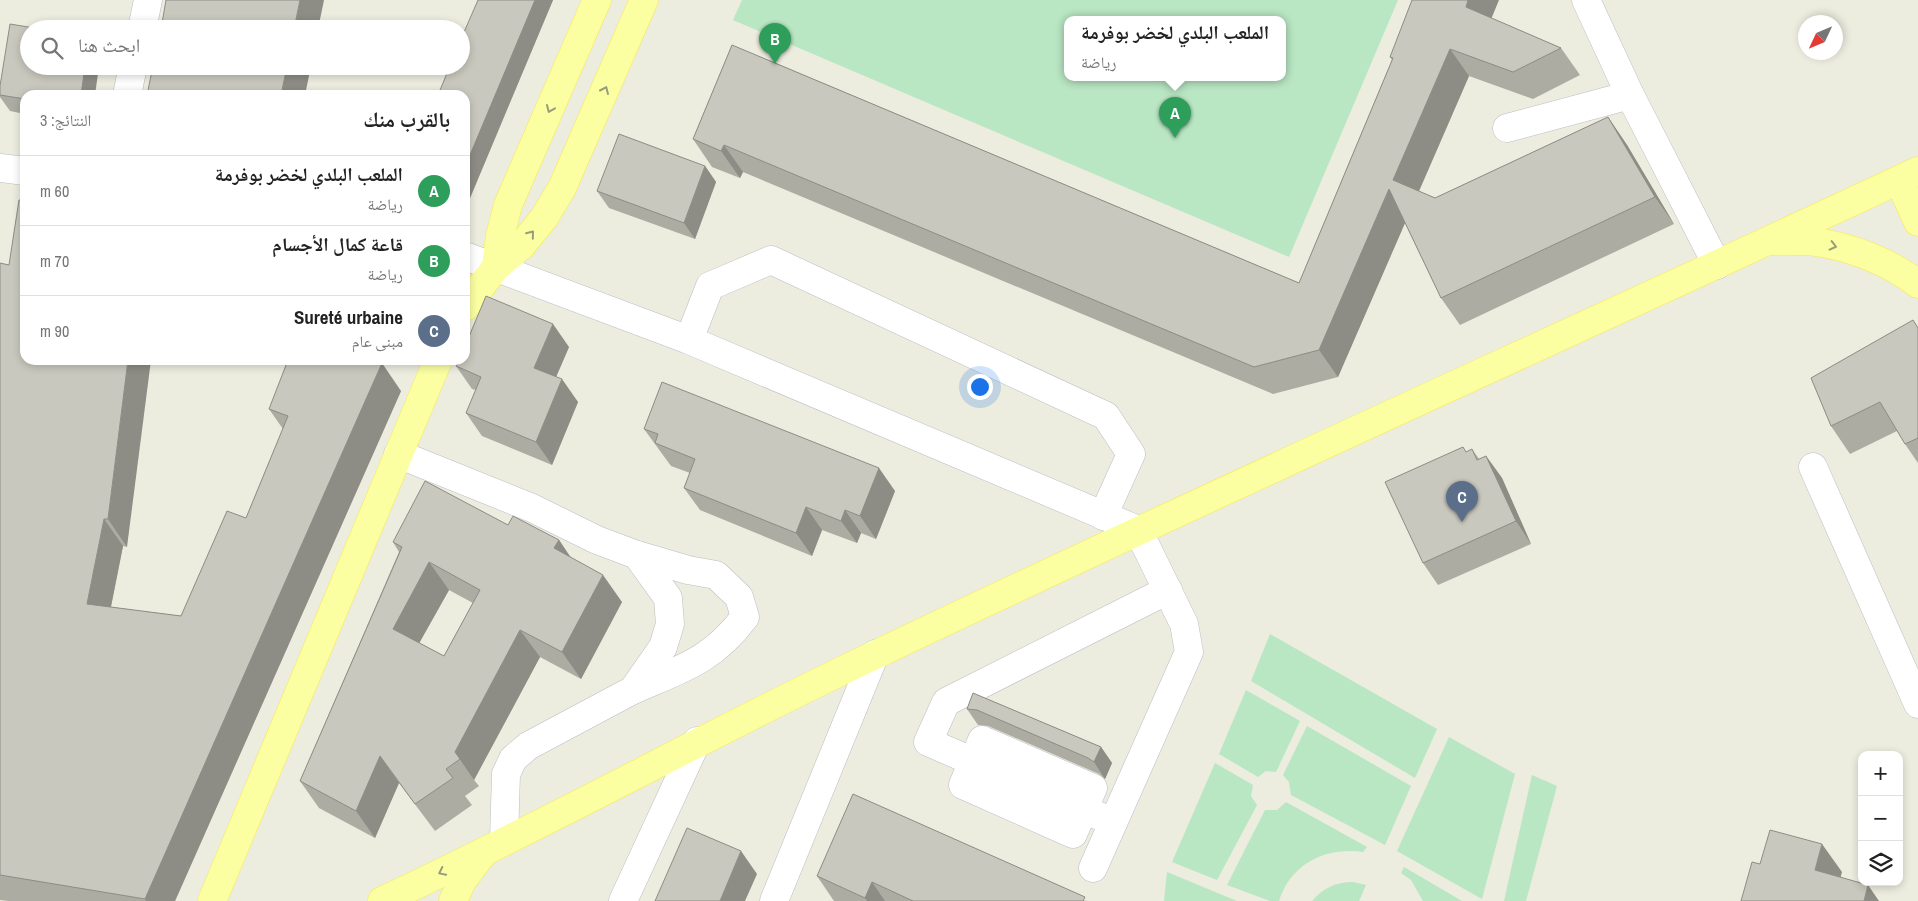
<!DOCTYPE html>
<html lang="ar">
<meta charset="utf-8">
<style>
:root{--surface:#fff;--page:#f2f2f2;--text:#222;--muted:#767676;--line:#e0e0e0;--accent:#f05c21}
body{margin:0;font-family:"Archivo Narrow","Noto Naskh Arabic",sans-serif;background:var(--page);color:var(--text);direction:rtl}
.controls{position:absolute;right:15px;bottom:15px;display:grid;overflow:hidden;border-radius:10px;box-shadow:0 2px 8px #0003}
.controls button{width:45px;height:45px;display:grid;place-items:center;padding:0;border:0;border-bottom:1px solid var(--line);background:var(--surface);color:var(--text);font:25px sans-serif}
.compass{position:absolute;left:1798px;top:15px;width:45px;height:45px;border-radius:50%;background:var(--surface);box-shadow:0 2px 8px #0003;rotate:226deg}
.you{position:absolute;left:979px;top:386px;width:18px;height:18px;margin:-12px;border:4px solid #fff;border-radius:50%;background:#1a73e8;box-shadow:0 0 0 8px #1a73e833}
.badge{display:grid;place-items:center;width:32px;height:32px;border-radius:50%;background:var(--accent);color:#fff;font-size:16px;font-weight:700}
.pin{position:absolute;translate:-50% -41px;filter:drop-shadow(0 1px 2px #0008)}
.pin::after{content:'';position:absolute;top:26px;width:18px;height:15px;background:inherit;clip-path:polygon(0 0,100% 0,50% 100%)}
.popup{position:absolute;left:1064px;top:16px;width:222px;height:65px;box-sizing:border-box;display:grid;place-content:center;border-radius:10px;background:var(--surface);filter:drop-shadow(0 1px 4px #0005);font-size:16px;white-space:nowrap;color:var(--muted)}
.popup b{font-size:19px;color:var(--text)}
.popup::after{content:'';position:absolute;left:50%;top:100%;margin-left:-10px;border:10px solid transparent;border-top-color:var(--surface)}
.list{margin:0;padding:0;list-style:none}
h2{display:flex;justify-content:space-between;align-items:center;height:65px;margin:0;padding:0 20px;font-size:21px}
h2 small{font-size:16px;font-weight:400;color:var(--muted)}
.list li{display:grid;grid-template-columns:32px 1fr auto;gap:15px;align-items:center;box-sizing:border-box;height:70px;padding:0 20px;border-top:1px solid var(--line)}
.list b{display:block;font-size:19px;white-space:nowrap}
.list p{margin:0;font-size:16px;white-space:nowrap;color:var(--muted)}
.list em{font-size:16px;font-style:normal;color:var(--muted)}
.icon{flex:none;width:28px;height:28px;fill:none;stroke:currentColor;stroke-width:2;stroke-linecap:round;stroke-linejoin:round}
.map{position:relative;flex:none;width:1918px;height:901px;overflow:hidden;direction:ltr}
.search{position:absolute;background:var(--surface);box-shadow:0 2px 8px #0003;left:20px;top:20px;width:450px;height:55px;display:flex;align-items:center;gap:12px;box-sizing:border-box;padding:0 18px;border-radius:28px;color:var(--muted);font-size:19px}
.panel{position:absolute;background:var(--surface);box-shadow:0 2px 8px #0003;left:20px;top:90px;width:450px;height:275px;border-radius:15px;direction:rtl}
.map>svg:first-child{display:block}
.green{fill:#b9e6c3;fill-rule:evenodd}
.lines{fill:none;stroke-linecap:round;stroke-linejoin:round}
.minor-casing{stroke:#bcbdc4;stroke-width:29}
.major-casing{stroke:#f7ea4d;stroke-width:29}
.minor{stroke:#fff;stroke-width:28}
.major{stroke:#fbffa1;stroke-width:28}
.wall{fill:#adaca3;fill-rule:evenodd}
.shaded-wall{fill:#8d8c85}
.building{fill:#c9c8be;stroke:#8d8c85;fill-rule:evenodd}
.oneway{stroke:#999c7b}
</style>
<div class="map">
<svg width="1918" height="901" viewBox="0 0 1918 901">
<rect width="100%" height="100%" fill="#ececdf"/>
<g class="green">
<path d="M 742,0 L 1398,0 L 1289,257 L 733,20 ZM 1068,19 L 1282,19 L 1282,77 L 1068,77 Z"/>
<path d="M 1270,634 L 1437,729 L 1415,778 L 1251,681 Z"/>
<path d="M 1246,690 L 1300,721 L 1276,772 L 1266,771 L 1258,777 L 1219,754 Z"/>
<path d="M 1307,726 L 1411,786 L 1385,845 L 1291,795 L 1289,782 L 1283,775 Z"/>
<path d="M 1449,737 L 1515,774 L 1482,899 L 1397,851 Z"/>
<path d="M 1215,763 L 1253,785 L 1251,796 L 1257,805 L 1217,880 L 1172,862 Z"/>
<path d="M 1532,775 L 1557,786 L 1526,901 L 1504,901 Z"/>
<path d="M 1286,802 L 1367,847 L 1363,852 C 1326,847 1291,863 1279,901 L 1270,901 L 1227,885 L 1265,810 L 1277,810 Z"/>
<path d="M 1404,867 L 1462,901 L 1423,901 L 1411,880 L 1401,873 Z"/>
<path d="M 1167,872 L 1237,901 L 1164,901 Z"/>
<path d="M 1353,882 L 1366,885 L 1359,901 L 1312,901 C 1323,888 1336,882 1353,882 Z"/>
</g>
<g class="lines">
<defs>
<g id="minor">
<path d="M 1586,0 L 1630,95 L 1717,265"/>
<path d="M 142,29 L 148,0"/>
<path d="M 127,95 L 133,66"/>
<path d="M 1507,128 L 1630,95"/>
<path d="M 0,168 L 25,171"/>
<path d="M 465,256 L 689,340 L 1138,530 L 1184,624 L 1189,652 L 1093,868"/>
<path d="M 689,340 L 710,286 L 771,260 L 1106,416 L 1131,454 L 1103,516"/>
<path d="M 398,454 L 532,508 L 597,540 L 637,555 L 668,598 L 670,624 L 663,647 L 633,690 L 528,746 L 513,759 L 506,774 L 504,840"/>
<path d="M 1813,467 L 1918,704"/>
<path d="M 633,690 C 681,669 712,661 745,617 L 739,597 L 716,575 L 688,570 L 637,555"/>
<path d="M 982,740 L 1093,788 L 1073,834 L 963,785 Z"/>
<path d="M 1113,822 L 928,742 L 946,702 L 1168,590"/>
<path d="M 623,901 L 697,741"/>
<path d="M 774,901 L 875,654"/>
</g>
<g id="major">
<path d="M 1899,180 L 1918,222"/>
<path d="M 1774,241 C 1787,242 1802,240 1816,242 C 1851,247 1890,262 1918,284"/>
<path d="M 496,267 L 500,236 L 508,205 L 597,0"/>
<path d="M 465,307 L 496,267 L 522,245 L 544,218 L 562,188 L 644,0"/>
<path d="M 212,901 L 438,360"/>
<path d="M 382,901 C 550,823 712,732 879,653 C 1224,488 1572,333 1918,171"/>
<path d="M 453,901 L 462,881 L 483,853"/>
</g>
</defs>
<use href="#minor" class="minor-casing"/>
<use href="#major" class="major-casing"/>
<use href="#minor" class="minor"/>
<use href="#major" class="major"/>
</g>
<g class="wall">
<path d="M 478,0 L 553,0 L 470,198 L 465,196 L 465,95 Z"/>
<path d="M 1491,18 L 1561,48 L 1580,75 L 1533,99 L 1469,76 L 1419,191 L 1435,198 L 1608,117 L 1627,145 L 1674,224 L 1460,325 L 1441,298 L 1405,223 L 1338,377 L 1273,394 L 743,172 L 740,178 L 712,167 L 693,139 L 732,45 L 1299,283 L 1392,60 L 1390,57 Z"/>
<path d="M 0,86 L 25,95 L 25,114 L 10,111 L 0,97 Z"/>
<path d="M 705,166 L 716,182 L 695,239 L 609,208 L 597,191 Z"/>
<path d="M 0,263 L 9,265 L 127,547 L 123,546 L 111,607 L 181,616 L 246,518 L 283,429 L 269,409 L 401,391 L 175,901 L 8,901 L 0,900 Z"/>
<path d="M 1918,327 L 1918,463 L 1905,444 L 1897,431 L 1850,454 L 1831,426 Z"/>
<path d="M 569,347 L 556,377 L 578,402 L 552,465 L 482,436 L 466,413 L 476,390 L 472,389 L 456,366 Z"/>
<path d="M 644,429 L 895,491 L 876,539 L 861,533 L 857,543 L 822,530 L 812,556 L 700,510 L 684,488 L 690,473 L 671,466 Z"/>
<path d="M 1472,449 L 1479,459 L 1486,456 L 1502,478 L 1531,544 L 1438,585 L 1423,563 L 1467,452 Z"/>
<path d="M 508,525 L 559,540 L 570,557 L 622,602 L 581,679 L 540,657 L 474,780 L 479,786 L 465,796 L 472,805 L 435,831 L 399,783 L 375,838 L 319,808 L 300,781 L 399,552 L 393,542 ZM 449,590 L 473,603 L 444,656 L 419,643 Z"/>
<path d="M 973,693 L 1101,747 L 1112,763 L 1105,779 L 1099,774 L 988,726 L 978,725 L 967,709 Z"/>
<path d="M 817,876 L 1088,901 L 834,901 Z"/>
</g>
<g class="shaded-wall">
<path d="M 300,0 L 324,0 L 318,29 L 294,29 Z"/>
<path d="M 535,0 L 553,0 L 470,198 L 465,191 L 465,167 Z"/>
<path d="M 1468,0 L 1499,0 L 1485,34 L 1466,7 Z"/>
<path d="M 1450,49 L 1469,76 L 1412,207 L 1393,180 Z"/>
<path d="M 85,66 L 99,66 L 95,95 L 81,95 Z"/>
<path d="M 287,66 L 311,66 L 305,95 L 281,95 Z"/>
<path d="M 1608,117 L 1627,145 L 1674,224 L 1655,197 Z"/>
<path d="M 724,145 L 743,172 L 740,178 L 721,151 Z"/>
<path d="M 705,166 L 716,182 L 695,239 L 684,223 Z"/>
<path d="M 1389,189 L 1408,216 L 1338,377 L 1319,350 Z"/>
<path d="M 553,324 L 569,347 L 550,391 L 534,368 Z"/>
<path d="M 128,360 L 151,360 L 127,547 L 108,519 Z"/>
<path d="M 382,363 L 401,391 L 175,901 L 146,901 L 145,899 Z"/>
<path d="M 562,379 L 578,402 L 552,465 L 536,442 Z"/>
<path d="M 1486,456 L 1502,478 L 1531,544 L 1516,521 Z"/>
<path d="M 879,468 L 895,491 L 876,539 L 860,516 Z"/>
<path d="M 806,507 L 822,530 L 812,556 L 796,533 Z"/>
<path d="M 845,510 L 861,533 L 857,543 L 841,521 Z"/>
<path d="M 104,519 L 123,546 L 106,631 L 87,604 Z"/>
<path d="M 559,540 L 578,568 L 554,548 Z"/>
<path d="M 429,562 L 449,590 L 412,656 L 393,629 Z"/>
<path d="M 603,575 L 622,602 L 581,679 L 562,652 Z"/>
<path d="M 520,630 L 540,657 L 474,780 L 455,752 Z"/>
<path d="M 1101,747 L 1112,763 L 1105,779 L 1094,762 Z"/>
<path d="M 380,756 L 399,783 L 375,838 L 356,811 Z"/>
<path d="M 1822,844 L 1842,872 L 1835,898 L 1815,870 Z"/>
<path d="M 741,851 L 757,874 L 745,901 L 720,901 Z"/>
<path d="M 872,882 L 885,901 L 867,901 L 865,898 Z"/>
<path d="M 1868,885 L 1879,901 L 1864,901 Z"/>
</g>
<g class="building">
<path d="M 166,0 L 300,0 L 294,29 L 161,29 Z"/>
<path d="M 478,0 L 535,0 L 465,167 L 465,95 L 438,95 L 450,66 L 461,66 L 461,39 Z"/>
<path d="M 1412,0 L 1468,0 L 1466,7 L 1561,48 L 1513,72 L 1450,49 L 1393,180 L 1435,198 L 1608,117 L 1655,197 L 1441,298 L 1389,189 L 1319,350 L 1254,367 L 724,145 L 721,151 L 693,139 L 732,45 L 1299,283 L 1393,58 L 1390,57 Z"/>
<path d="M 10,24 L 40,29 L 29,29 L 29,66 L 85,66 L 81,95 L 25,95 L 25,99 L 0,95 L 0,86 Z"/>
<path d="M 153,66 L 287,66 L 281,95 L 147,95 Z"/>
<path d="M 619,134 L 705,166 L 684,223 L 597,191 Z"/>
<path d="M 19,200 L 25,200 L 25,360 L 128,360 L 108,519 L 104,519 L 87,604 L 181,616 L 227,511 L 246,518 L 288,416 L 269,409 L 288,360 L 375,360 L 382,363 L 145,899 L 0,875 L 0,263 L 9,265 Z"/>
<path d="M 486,296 L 553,324 L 534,368 L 562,379 L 536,442 L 466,413 L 481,377 L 456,366 L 459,360 L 465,360 L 465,346 Z"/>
<path d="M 1913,320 L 1918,328 L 1918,438 L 1905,444 L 1880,402 L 1831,426 L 1811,378 Z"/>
<path d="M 662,382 L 879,468 L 860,516 L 845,510 L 841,521 L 806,507 L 796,533 L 684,488 L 695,459 L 655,443 L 658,434 L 644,429 Z"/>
<path d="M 1463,447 L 1466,452 L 1472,449 L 1477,460 L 1486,456 L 1516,521 L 1423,563 L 1385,482 Z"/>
<path d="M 425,481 L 508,525 L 513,516 L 559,540 L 554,548 L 603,575 L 562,652 L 520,630 L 455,752 L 460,759 L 446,769 L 453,778 L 415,804 L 380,756 L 356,811 L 300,781 L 402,547 L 393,542 ZM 429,562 L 480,590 L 444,656 L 393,629 Z"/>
<path d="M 973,693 L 1101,747 L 1094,762 L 1088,758 L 977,710 L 967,709 Z"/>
<path d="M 853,794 L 1085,897 L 1083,901 L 913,901 L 872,882 L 865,898 L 817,876 Z"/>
<path d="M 687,828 L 741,851 L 720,901 L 655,901 Z"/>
<path d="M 1770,830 L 1822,844 L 1815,870 L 1868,885 L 1864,901 L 1741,901 L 1752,862 L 1760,864 Z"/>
</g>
<defs><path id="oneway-chevron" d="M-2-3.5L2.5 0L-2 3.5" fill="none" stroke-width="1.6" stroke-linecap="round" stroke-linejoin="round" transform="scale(1.25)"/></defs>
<g class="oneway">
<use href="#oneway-chevron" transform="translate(605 90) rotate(-66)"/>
<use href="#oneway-chevron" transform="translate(550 109) rotate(113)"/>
<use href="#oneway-chevron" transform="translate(531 234) rotate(-51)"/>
<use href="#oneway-chevron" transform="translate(1833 246) rotate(14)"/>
<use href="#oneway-chevron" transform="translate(442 872) rotate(154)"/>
</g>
</svg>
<div class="controls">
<button>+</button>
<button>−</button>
<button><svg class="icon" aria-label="layers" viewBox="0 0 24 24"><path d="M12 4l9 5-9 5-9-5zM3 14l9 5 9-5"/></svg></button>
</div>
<svg class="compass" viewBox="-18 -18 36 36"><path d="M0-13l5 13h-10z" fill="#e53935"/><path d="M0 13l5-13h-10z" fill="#767676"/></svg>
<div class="you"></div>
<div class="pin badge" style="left:1175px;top:138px;background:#2e9e5b">A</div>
<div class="popup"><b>الملعب البلدي لخضر بوفرمة</b>رياضة</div>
<div class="pin badge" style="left:775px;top:64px;background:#2e9e5b">B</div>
<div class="pin badge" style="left:1462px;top:522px;background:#5c6f8a">C</div>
<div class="search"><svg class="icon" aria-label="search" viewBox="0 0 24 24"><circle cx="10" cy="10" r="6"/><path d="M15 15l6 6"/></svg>ابحث هنا</div>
<section class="panel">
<h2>بالقرب منك<small>النتائج: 3</small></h2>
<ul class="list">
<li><span class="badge" style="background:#2e9e5b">A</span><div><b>الملعب البلدي لخضر بوفرمة</b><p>رياضة</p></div><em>60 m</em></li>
<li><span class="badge" style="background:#2e9e5b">B</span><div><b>قاعة كمال الأجسام</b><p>رياضة</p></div><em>70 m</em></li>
<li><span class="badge" style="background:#5c6f8a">C</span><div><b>Sureté urbaine</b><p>مبنى عام</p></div><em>90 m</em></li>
</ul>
</section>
</div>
